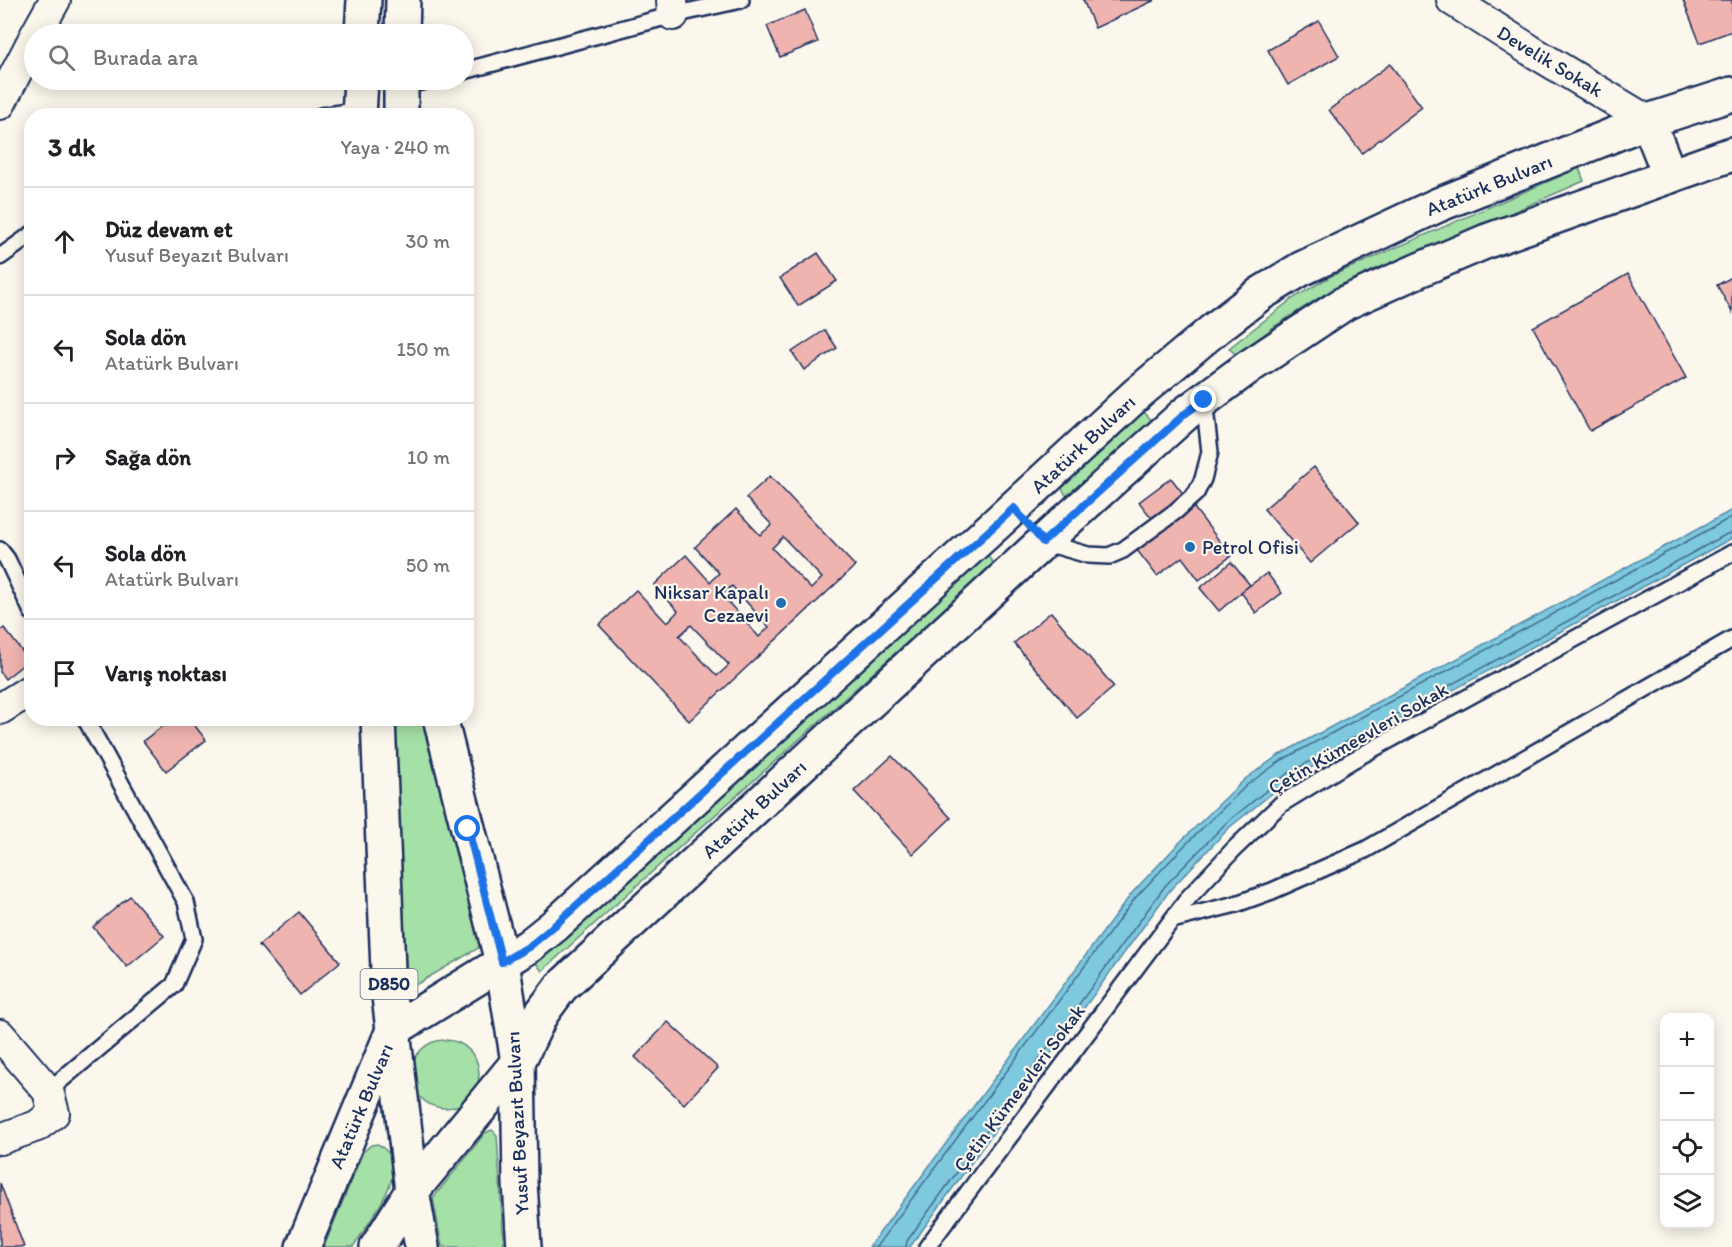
<!DOCTYPE html>
<html lang="tr">
<meta charset="utf-8">
<style>
:root{--surface:#fff;--page:#f2f2f2;--text:#202124;--muted:#757577;--line:#e0e0e0}
body{margin:0;font-family:Itim,sans-serif;background:var(--page);color:var(--text)}
.controls{position:absolute;right:18px;bottom:18px;display:grid;overflow:hidden;border-radius:12px;box-shadow:0 3px 15px #0003}
.controls button{width:54px;height:54px;display:grid;place-items:center;padding:0;border:0;border-bottom:2px solid var(--line);background:var(--surface);color:var(--text);font:30px sans-serif}
.stop{position:absolute;width:18px;height:18px;margin:-14px;border:4px solid #1a73e8;border-radius:50%;background:#fff}
.stop.end{background:#1a73e8;border-color:#fff;box-shadow:0 2px 6px #0008}
.list{margin:0;padding:0;list-style:none}
h2{display:flex;justify-content:space-between;align-items:center;height:78px;margin:0;padding:0 24px;font-size:26px}
h2 small{font-size:20px;font-weight:400;color:var(--muted)}
.list li{display:grid;grid-template-columns:39px 1fr auto;gap:18px;align-items:center;box-sizing:border-box;height:108px;padding:0 24px;border-top:2px solid var(--line)}
.list b{display:block;font-size:22px;white-space:nowrap}
.list p{margin:0;font-size:20px;white-space:nowrap;color:var(--muted)}
.list em{font-size:20px;font-style:normal;color:var(--muted)}
.icon{flex:none;width:33px;height:33px;fill:none;stroke:currentColor;stroke-width:2;stroke-linecap:round;stroke-linejoin:round}
.map{position:relative;flex:none;width:1732px;height:1247px;overflow:hidden}
.search{position:absolute;background:var(--surface);box-shadow:0 3px 15px #0003;left:24px;top:24px;width:450px;height:66px;display:flex;align-items:center;gap:15px;box-sizing:border-box;padding:0 21px;border-radius:33px;color:var(--muted);font-size:22px}
.panel{position:absolute;background:var(--surface);box-shadow:0 3px 15px #0003;left:24px;top:108px;width:450px;height:618px;border-radius:24px}
.map>svg:first-child{display:block}
.green{fill:#a5e0a6;stroke:#608882;stroke-width:1.5}
.water{fill:#7ec9de;stroke:#568bab;stroke-width:1.5}
.lines{fill:none;stroke-linecap:round;stroke-linejoin:round}
.shore{stroke:#436d91;stroke-width:1.5}
.building{fill:#f0b4b0;stroke:#1b2f5e;stroke-width:1.5;fill-rule:evenodd}
.lane-casing{stroke:#1b2f5e;stroke-width:20}
.street-casing{stroke:#1b2f5e;stroke-width:34}
.secondary-casing{stroke:#1b2f5e;stroke-width:38}
.primary-casing{stroke:#1b2f5e;stroke-width:38}
.lane{stroke:#fbf7ec;stroke-width:15}
.street{stroke:#fbf7ec;stroke-width:30}
.secondary{stroke:#fbf7ec;stroke-width:33}
.primary{stroke:#fbf7ec;stroke-width:33}
.route{stroke:#1a73e8;stroke-width:8}
.poi-dot{fill:#1f6fb2;stroke:#fbf7ec;stroke-width:2}
.labels{text-anchor:middle;dominant-baseline:central;stroke-width:4.5;stroke-linejoin:round;paint-order:stroke}
.shield{fill:#fbf7ec;stroke:#5e6b89;stroke-width:1.5}
.shield-label{font-size:18px;font-weight:bold;fill:#1b2f5e}
.street-label{font-size:20px;fill:#1b2f5e;stroke:#fbf7ec}
.poi-label{font-size:20px;fill:#1b2f5e;stroke:#fbf7ec;text-anchor:start}
</style>
<div class="map">
<svg width="1732" height="1247" viewBox="0 0 1732 1247">
<rect width="100%" height="100%" fill="#fbf7ec"/>
<filter id="ink" filterUnits="userSpaceOnUse"><feTurbulence type="fractalNoise" baseFrequency=".0167" numOctaves="2"/><feDisplacementMap in="SourceGraphic" scale="12" xChannelSelector="R" yChannelSelector="G"/><feConvolveMatrix kernelMatrix="1 2 1 2 8 2 1 2 1" color-interpolation-filters="sRGB"/></filter>
<g filter="url(#ink)">
<g class="green">
<path d="M 1579,168 L 1584,181 L 1323,295 L 1275,326 L 1236,355 L 1229,348 L 1292,299 L 1331,276 Z"/>
<path d="M 1144,412 L 1154,423 L 1068,498 L 1060,486 Z"/>
<path d="M 986,554 L 994,564 L 542,971 L 535,962 Z"/>
<path d="M 395,719 L 424,719 L 482,946 L 407,990 Z"/>
<circle cx="445" cy="1074" r="34"/>
<path d="M 492,1130 L 497,1135 L 504,1247 L 442,1247 L 433,1198 L 485,1133 Z"/>
<path d="M 378,1144 C 384,1148 392,1155 393,1162 C 398,1186 365,1228 353,1247 L 324,1247 L 363,1152 L 371,1145 Z"/>
</g>
<path class="water" d="M 1732,510 L 1732,538 L 1290,779 L 1230,827 L 1170,890 L 910,1247 L 869,1247 L 1132,893 L 1179,843 L 1245,779 L 1279,755 Z"/>
<g class="lines">
<g class="shore">
<path d="M 876,1247 L 1136,897 L 1183,847 L 1248,784 L 1282,760 L 1732,517"/>
<path d="M 906,1247 L 907,1241 L 1165,886 L 1226,823 L 1287,774 L 1727,534 L 1732,533"/>
</g>
</g>
<g class="building">
<path d="M 1083,0 L 1155,0 L 1095,28 Z"/>
<path d="M 1683,0 L 1732,0 L 1732,31 L 1700,43 Z"/>
<path d="M 805,10 L 818,42 L 780,57 L 767,26 Z"/>
<path d="M 1319,21 L 1339,56 L 1288,85 L 1268,50 Z"/>
<path d="M 1390,64 L 1422,107 L 1362,153 L 1329,110 Z"/>
<path d="M 818,253 L 837,281 L 798,306 L 780,278 Z"/>
<path d="M 1628,274 L 1686,378 L 1590,431 L 1533,327 Z"/>
<path d="M 1732,277 L 1732,312 L 1717,285 Z"/>
<path d="M 825,330 L 837,348 L 804,370 L 792,352 Z"/>
<path d="M 1314,467 L 1359,522 L 1310,563 L 1264,509 Z"/>
<path d="M 770,476 L 855,566 L 689,721 L 599,625 L 636,590 L 667,623 L 678,611 L 654,585 L 686,555 L 710,582 L 719,573 L 695,547 L 736,509 L 760,535 L 772,525 L 746,498 ZM 783,537 L 822,578 L 811,589 L 772,548 ZM 732,586 L 769,627 L 759,637 L 722,595 ZM 691,625 L 729,665 L 717,676 L 679,636 Z"/>
<path d="M 1171,478 L 1231,556 L 1199,580 L 1182,557 L 1157,576 L 1133,545 L 1158,526 L 1139,502 Z"/>
<path d="M 1231,562 L 1250,585 L 1219,611 L 1200,588 Z"/>
<path d="M 1267,573 L 1282,593 L 1256,613 L 1241,592 Z"/>
<path d="M 1051,612 L 1114,687 L 1077,718 L 1014,643 Z"/>
<path d="M 4,628 L 29,660 L 5,679 L 0,672 L 0,631 Z"/>
<path d="M 173,718 L 189,718 L 206,740 L 166,771 L 143,741 Z"/>
<path d="M 892,756 L 951,818 L 913,854 L 854,791 Z"/>
<path d="M 130,896 L 164,936 L 127,967 L 93,927 Z"/>
<path d="M 299,912 L 340,962 L 300,995 L 259,945 Z"/>
<path d="M 668,1022 L 718,1068 L 684,1104 L 635,1057 Z"/>
<path d="M 0,1183 L 24,1247 L 0,1247 Z"/>
</g>
<g class="lines">
<defs>
<g id="lane">
<path d="M 464,71 L 673,15 L 741,0"/>
<path d="M 400,87 L 429,80"/>
<path d="M 321,116 L 360,110"/>
<path d="M 0,257 L 32,234"/>
<path d="M 1043,542 L 1088,555 L 1109,556 L 1123,550 L 1176,511 L 1196,493 L 1203,479 L 1210,452 L 1204,400"/>
<path d="M 0,550 L 7,559 L 32,612"/>
<path d="M 1172,920 L 1236,904 L 1272,891 L 1365,850 L 1732,639"/>
<path d="M 48,1091 L 174,985 L 194,939 L 186,902 L 85,718"/>
<path d="M 927,1247 L 1189,897 L 1234,849 L 1281,804 L 1351,761 L 1732,553"/>
</g>
<g id="street">
<path d="M 672,0 L 673,15"/>
<path d="M 1452,0 L 1530,50 L 1648,121"/>
<path d="M 36,34 L 55,0"/>
<path d="M 0,104 L 34,38"/>
<path d="M 0,709 L 32,689"/>
<path d="M 0,1035 L 48,1091 L 54,1113 L 37,1126 L 0,1139"/>
</g>
<g id="secondary">
<path d="M 1648,121 L 1670,176"/>
<path d="M 303,1247 L 393,1030 L 529,946 L 554,926 L 996,524 L 1138,393 L 1216,328 L 1260,294 L 1301,269 L 1438,205 L 1648,121 L 1732,94"/>
<path d="M 377,1247 L 412,1191 L 518,1062 L 541,1014 L 561,987 L 1043,542 L 1186,413 L 1247,368 L 1345,303 L 1419,270 L 1487,241 L 1732,154"/>
</g>
<g id="primary">
<path d="M 362,34 L 364,0"/>
<path d="M 402,34 L 403,0"/>
<path d="M 401,80 L 401,116"/>
<path d="M 359,116 L 361,80"/>
<path d="M 378,718 L 389,996 L 412,1191 L 422,1247"/>
<path d="M 440,718 L 502,962 L 518,1062 L 520,1183 L 524,1247"/>
</g>
</defs>
<use href="#lane" class="lane-casing"/>
<use href="#street" class="street-casing"/>
<use href="#secondary" class="secondary-casing"/>
<use href="#primary" class="primary-casing"/>
<use href="#lane" class="lane"/>
<use href="#street" class="street"/>
<use href="#secondary" class="secondary"/>
<use href="#primary" class="primary"/>
</g>
</g>
<g class="lines" filter="url(#ink)">
<path class="route" d="M 468,829 L 502,962 L 530,946 L 554,926 L 1014,508 L 1043,542 L 1186,413 L 1204,400"/>
</g>
<g class="poi-dot">
<circle cx="1190" cy="547" r="6"/>
<circle cx="781" cy="603" r="6"/>
</g>
<g class="labels">
<rect class="shield" x="360.5" y="969" width="57" height="30" rx="4.5"/>
<g class="shield-label">
<text x="389" y="984">D850</text>
</g>
<g class="street-label">
<text transform="translate(1550 61) rotate(31)">Develik Sokak</text>
<text transform="translate(1489 185) rotate(-22)">Atatürk Bulvarı</text>
<text transform="translate(1083 444) rotate(-43)">Atatürk Bulvarı</text>
<text transform="translate(1358 738) rotate(-30)">Çetin Kümeevleri Sokak</text>
<text transform="translate(754 809) rotate(-43)">Atatürk Bulvarı</text>
<text transform="translate(1019 1088) rotate(-53)">Çetin Kümeevleri Sokak</text>
<text transform="translate(361 1106) rotate(-67)">Atatürk Bulvarı</text>
<text transform="translate(517 1123) rotate(-93)">Yusuf Beyazıt Bulvarı</text>
</g>
<g class="poi-label">
<text x="1202" y="547">Petrol Ofisi</text>
<text x="769" y="592" text-anchor="end">Niksar Kapalı<tspan x="769" dy="23">Cezaevi</tspan></text>
</g>
</g>
</svg>
<div class="controls">
<button>+</button>
<button>−</button>
<button><svg class="icon" aria-label="locate" viewBox="0 0 24 24"><circle cx="12" cy="12" r="6"/><path d="M12 2v4M12 18v4M2 12h4M18 12h4"/></svg></button>
<button><svg class="icon" aria-label="layers" viewBox="0 0 24 24"><path d="M12 4l9 5-9 5-9-5zM3 14l9 5 9-5"/></svg></button>
</div>
<div class="stop" style="left:468px;top:829px"></div>
<div class="stop end" style="left:1204px;top:400px"></div>
<div class="search"><svg class="icon" aria-label="search" viewBox="0 0 24 24"><circle cx="10" cy="10" r="6"/><path d="M15 15l6 6"/></svg>Burada ara</div>
<section class="panel">
<h2>3 dk<small>Yaya · 240 m</small></h2>
<ul class="list">
<li><svg class="icon" aria-label="ahead" viewBox="0 0 24 24"><path d="M12 20V5M6 11l6-6 6 6"/></svg><div><b>Düz devam et</b><p>Yusuf Beyazıt Bulvarı</p></div><em>30 m</em></li>
<li><svg class="icon" aria-label="left" viewBox="0 0 24 24"><path d="M17 20v-9H6M10 6l-5 5 5 5"/></svg><div><b>Sola dön</b><p>Atatürk Bulvarı</p></div><em>150 m</em></li>
<li><svg class="icon" aria-label="right" viewBox="0 0 24 24"><path d="M7 20v-9h11M14 6l5 5-5 5"/></svg><div><b>Sağa dön</b></div><em>10 m</em></li>
<li><svg class="icon" aria-label="left" viewBox="0 0 24 24"><path d="M17 20v-9H6M10 6l-5 5 5 5"/></svg><div><b>Sola dön</b><p>Atatürk Bulvarı</p></div><em>50 m</em></li>
<li><svg class="icon" aria-label="arrive" viewBox="0 0 24 24"><path d="M6 21V4h12l-3 4 3 4H6"/></svg><div><b>Varış noktası</b></div></li>
</ul>
</section>
</div>
